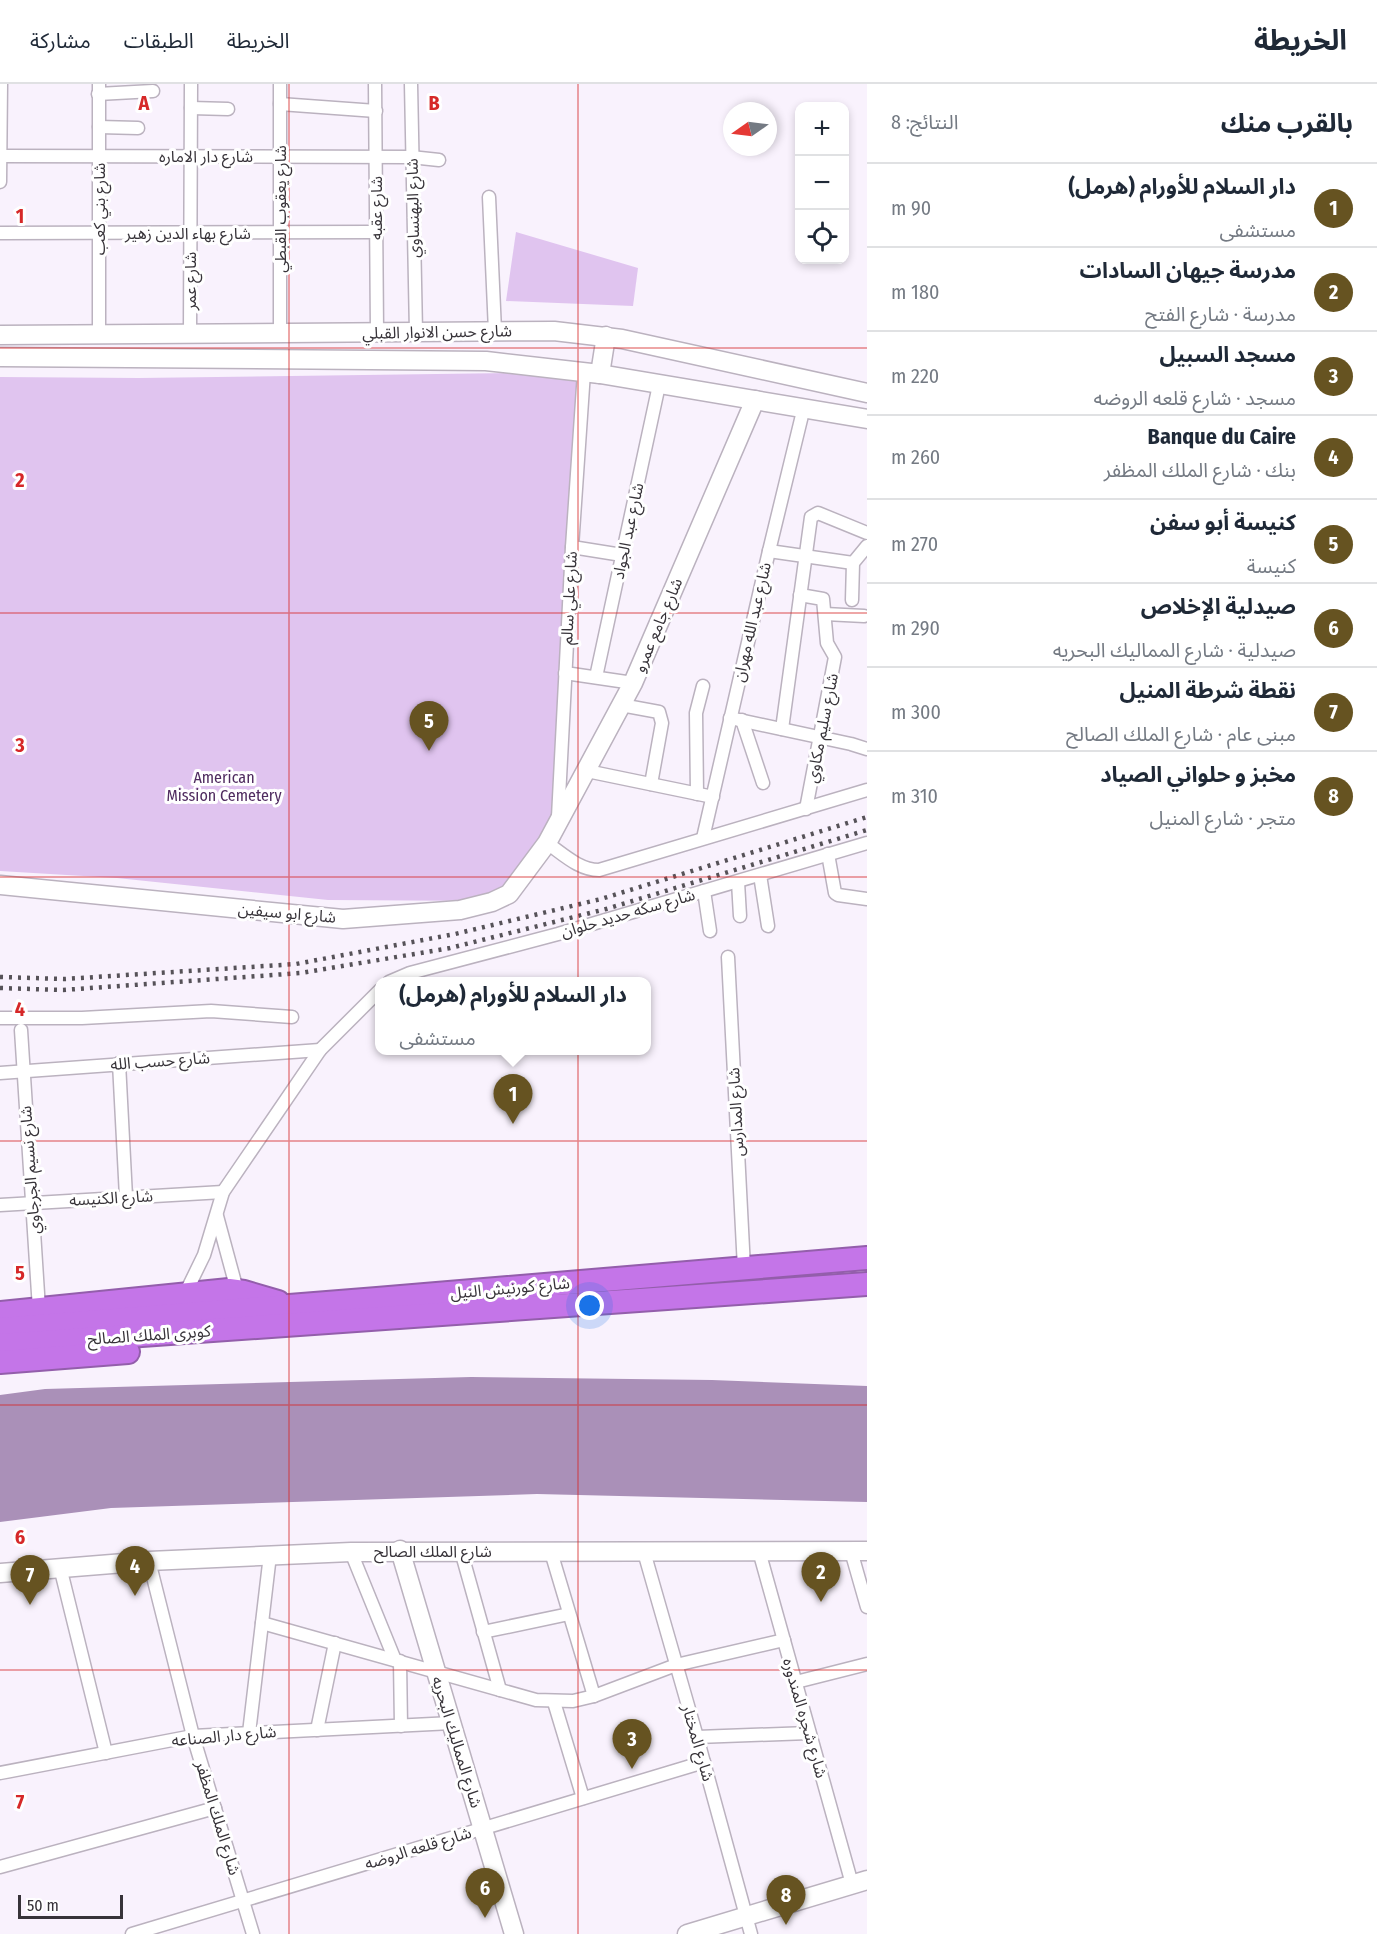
<!DOCTYPE html>
<html lang="ar">
<meta charset="utf-8">
<style>
:root{--surface:#fff;--page:#f2f2f3;--text:#1f2937;--muted:#747a83;--line:#e0e1e3;--accent:#665321}
body{margin:0;font-family:"Fira Sans Condensed","Noto Sans Arabic",sans-serif;background:var(--page);color:var(--text);direction:rtl}
.controls{position:absolute;right:18px;top:18px;display:grid;overflow:hidden;border-radius:12px;box-shadow:0 3px 9px #0003}
.controls button{width:54px;height:54px;display:grid;place-items:center;padding:0;border:0;border-bottom:2px solid var(--line);background:var(--surface);color:var(--text);font:30px sans-serif}
.compass{position:absolute;left:723px;top:18px;width:54px;height:54px;border-radius:50%;background:var(--surface);box-shadow:0 3px 9px #0003;rotate:256deg}
.scale{position:absolute;left:18px;bottom:15px;width:105px;box-sizing:border-box;padding-left:6px;border:3px solid #373339;border-top:0;font-size:16px;line-height:21px;white-space:nowrap;color:#373339;-webkit-text-stroke:4px #fff;paint-order:stroke}
.you{position:absolute;left:590px;top:1222px;width:21px;height:21px;margin:-15px;border:4px solid #fff;border-radius:50%;background:#1a73e8;box-shadow:0 0 0 9px #1a73e833}
.badge{display:grid;place-items:center;width:39px;height:39px;border-radius:50%;background:var(--accent);color:#fff;font-size:20px;font-weight:700}
.pin{position:absolute;translate:-50% -50px;filter:drop-shadow(0 2px 3px #0008)}
.pin::after{content:'';position:absolute;top:32px;width:21px;height:18px;background:inherit;clip-path:polygon(0 0,100% 0,50% 100%)}
.popup{position:absolute;left:375px;top:893px;width:276px;height:78px;box-sizing:border-box;display:grid;place-content:center;border-radius:12px;background:var(--surface);filter:drop-shadow(0 2px 4px #0005);font-size:20px;white-space:nowrap;color:var(--muted)}
.popup b{font-size:22px;color:var(--text)}
.popup::after{content:'';position:absolute;left:50%;top:100%;margin-left:-12px;border:12px solid transparent;border-top-color:var(--surface)}
.list{margin:0;padding:0;list-style:none}
h2{display:flex;justify-content:space-between;align-items:center;height:78px;margin:0;padding:0 24px;font-size:26px}
h2 small{font-size:20px;font-weight:400;color:var(--muted)}
.list li{display:grid;grid-template-columns:39px 1fr auto;gap:18px;align-items:center;box-sizing:border-box;height:84px;padding:0 24px;border-top:2px solid var(--line)}
.list b{display:block;font-size:22px;white-space:nowrap}
.list p{margin:0;font-size:20px;white-space:nowrap;color:var(--muted)}
.list em{font-size:20px;font-style:normal;color:var(--muted)}
.icon{flex:none;width:33px;height:33px;fill:none;stroke:currentColor;stroke-width:2;stroke-linecap:round;stroke-linejoin:round}
.map{position:relative;flex:none;width:867px;height:1850px;overflow:hidden;direction:ltr}
header{display:flex;align-items:center;gap:36px;box-sizing:border-box;height:84px;padding:0 30px;background:var(--surface);border-bottom:2px solid var(--line)}
header strong{font-size:28px}
nav{display:flex;gap:33px;margin-inline-start:auto;font-size:21px}
main{display:flex}
aside{flex:1;background:var(--surface)}
.map>svg:first-child{display:block}
.green{fill:#e0c4ef}
.water{fill:#aa90b8}
.lines{fill:none;stroke-linecap:round;stroke-linejoin:round}
.street-casing{stroke:#bbb2bf;stroke-width:15}
.secondary-casing{stroke:#bbb2bf;stroke-width:21}
.highway-casing{stroke:#935eab;stroke-width:26}
.street{stroke:#fff;stroke-width:12}
.secondary{stroke:#fff;stroke-width:18}
.highway{stroke:#c475e8;stroke-width:22}
.rail{stroke:#565258;stroke-width:4.5;stroke-dasharray:3 6;stroke-linecap:butt}
.grid{fill:none;stroke:#d62828;stroke-width:1.5;stroke-opacity:0.55}
.labels{text-anchor:middle;dominant-baseline:central;stroke-width:6;stroke-linejoin:round;paint-order:stroke}
.street-label{font-size:16px;fill:#373339;stroke:#fff}
.park-label{font-size:16px;fill:#4f2b5f;stroke:#fff}
.grid-label{font-size:20px;text-anchor:middle;font-weight:bold;fill:#d62828;stroke:#fff;stroke-width:6;stroke-linejoin:round;paint-order:stroke}
</style>
<header>
<strong>الخريطة</strong>
<nav><a>الخريطة</a><a>الطبقات</a><a>مشاركة</a></nav>
</header>
<main>
<aside>
<h2>بالقرب منك<small>النتائج: 8</small></h2>
<ul class="list">
<li><span class="badge">1</span><div><b>دار السلام للأورام (هرمل)</b><p>مستشفى</p></div><em>90 m</em></li>
<li><span class="badge">2</span><div><b>مدرسة جيهان السادات</b><p>مدرسة · شارع الفتح</p></div><em>180 m</em></li>
<li><span class="badge">3</span><div><b>مسجد السبيل</b><p>مسجد · شارع قلعه الروضه</p></div><em>220 m</em></li>
<li><span class="badge">4</span><div><b>Banque du Caire</b><p>بنك · شارع الملك المظفر</p></div><em>260 m</em></li>
<li><span class="badge">5</span><div><b>كنيسة أبو سفن</b><p>كنيسة</p></div><em>270 m</em></li>
<li><span class="badge">6</span><div><b>صيدلية الإخلاص</b><p>صيدلية · شارع المماليك البحريه</p></div><em>290 m</em></li>
<li><span class="badge">7</span><div><b>نقطة شرطة المنيل</b><p>مبنى عام · شارع الملك الصالح</p></div><em>300 m</em></li>
<li><span class="badge">8</span><div><b>مخبز و حلواني الصياد</b><p>متجر · شارع المنيل</p></div><em>310 m</em></li>
</ul>
</aside>
<div class="map">
<svg width="867" height="1850" viewBox="0 0 867 1850">
<rect width="100%" height="100%" fill="#f9f2fd"/>
<g class="green">
<path d="M 516,148 L 638,184 L 633,222 L 506,217 Z"/>
<path d="M 584,288 L 557,740 L 490,817 L 328,816 L 117,794 L 0,787 L 0,293 L 139,294 Z"/>
</g>
<path class="water" d="M 471,1293 L 712,1296 L 867,1302 L 867,1418 L 537,1410 L 111,1424 L 0,1438 L 0,1311 L 45,1305 Z"/>
<g class="lines">
<defs>
<g id="street">
<path d="M 99,0 L 99,250"/>
<path d="M 280,0 L 280,249"/>
<path d="M 375,0 L 377,248"/>
<path d="M 411,0 L 416,248"/>
<path d="M 98,10 L 153,7"/>
<path d="M 280,20 L 376,27"/>
<path d="M 191,24 L 228,25"/>
<path d="M 99,43 L 138,44"/>
<path d="M 0,72 L 411,73 L 439,76"/>
<path d="M 0,98 L 1,0"/>
<path d="M 489,113 L 495,247"/>
<path d="M 0,149 L 376,148"/>
<path d="M 190,250 L 191,0"/>
<path d="M 572,463 L 622,471"/>
<path d="M 769,467 L 853,479"/>
<path d="M 800,511 L 823,515 L 827,559 L 835,573 L 806,725"/>
<path d="M 852,516 L 853,479 L 867,462"/>
<path d="M 825,530 L 864,532"/>
<path d="M 565,589 L 633,599"/>
<path d="M 596,593 L 659,301"/>
<path d="M 621,621 L 659,628 L 662,639 L 651,700"/>
<path d="M 730,634 L 851,660 L 867,665"/>
<path d="M 742,636 L 763,699"/>
<path d="M 782,645 L 811,433 L 818,429 L 867,449"/>
<path d="M 587,687 L 713,713"/>
<path d="M 697,710 L 696,629 L 703,602"/>
<path d="M 558,733 L 572,463 L 584,288"/>
<path d="M 703,754 L 769,467 L 804,323"/>
<path d="M 547,759 C 563,770 579,786 599,786 L 867,706"/>
<path d="M 828,770 L 835,809 L 838,811 L 867,815"/>
<path d="M 760,791 L 768,842"/>
<path d="M 738,798 L 740,832"/>
<path d="M 704,807 L 710,847"/>
<path d="M 728,873 L 744,1184"/>
<path d="M 389,898 L 410,889 L 558,850 L 867,759"/>
<path d="M 0,934 L 82,934 L 211,927 L 292,933"/>
<path d="M 21,946 L 39,1225"/>
<path d="M 119,979 L 126,1113"/>
<path d="M 0,989 L 320,966"/>
<path d="M 0,1121 L 223,1108"/>
<path d="M 217,1132 L 237,1206"/>
<path d="M 185,1210 L 204,1171 L 223,1108 L 320,966 L 380,906"/>
<path d="M 461,1467 L 500,1606"/>
<path d="M 759,1467 L 852,1800"/>
<path d="M 851,1467 L 867,1523"/>
<path d="M 351,1468 L 395,1576"/>
<path d="M 551,1468 L 594,1612"/>
<path d="M 644,1468 L 697,1653 L 751,1850"/>
<path d="M 149,1477 L 193,1652 L 253,1850"/>
<path d="M 60,1483 L 106,1669"/>
<path d="M 262,1539 L 536,1616 L 573,1617 L 594,1612 L 676,1581 L 784,1556"/>
<path d="M 483,1548 L 569,1530"/>
<path d="M 400,1577 L 401,1642"/>
<path d="M 796,1598 L 867,1580"/>
<path d="M 554,1618 L 583,1714"/>
<path d="M 317,1646 L 335,1559"/>
<path d="M 249,1649 L 270,1471"/>
<path d="M 697,1653 L 809,1649"/>
<path d="M 0,1689 L 193,1652 L 452,1639"/>
<path d="M 0,1783 L 215,1724"/>
<path d="M 132,1850 L 704,1678"/>
</g>
<g id="secondary">
<path d="M 0,251 L 554,247 L 622,255 L 867,309"/>
<path d="M 0,273 L 486,277 L 600,290 L 867,335"/>
<path d="M 600,290 L 606,252"/>
<path d="M 0,801 L 343,835 L 460,826 L 492,818 L 509,810 L 547,759 L 633,599 L 755,316"/>
<path d="M 400,1466 L 514,1850"/>
<path d="M 0,1489 L 149,1477 L 351,1468 L 867,1467"/>
<path d="M 687,1850 L 867,1796"/>
</g>
<g id="highway">
<path d="M 0,1229 L 229,1206 L 244,1208 L 278,1218"/>
<path d="M 0,1245 L 377,1215 L 867,1174"/>
<path d="M 0,1261 L 867,1200"/>
<path d="M 0,1278 L 128,1268"/>
</g>
</defs>
<use href="#street" class="street-casing"/>
<use href="#secondary" class="secondary-casing"/>
<use href="#highway" class="highway-casing"/>
<use href="#street" class="street"/>
<use href="#secondary" class="secondary"/>
<use href="#highway" class="highway"/>
<g class="rail">
<path d="M 0,893 L 65,895 L 296,880 L 455,850 L 601,815 L 867,733"/>
<path d="M 0,904 L 63,906 L 301,889 L 450,864 L 606,825 L 867,746"/>
</g>
</g>
<path class="grid" d="M 289,0 L 289,1850M 578,0 L 578,1850M 0,264 L 867,264M 0,529 L 867,529M 0,793 L 867,793M 0,1057 L 867,1057M 0,1321 L 867,1321M 0,1586 L 867,1586"/>
<g class="labels">
<g class="street-label">
<text x="206" y="72">شارع دار الاماره</text>
<text transform="translate(376 124) rotate(-90)">شارع عقبه</text>
<text transform="translate(413 124) rotate(-91)">شارع البهنساوي</text>
<text transform="translate(99 125) rotate(-90)">شارع بني كعب</text>
<text transform="translate(280 125) rotate(-90)">شارع يعقوب القبطي</text>
<text x="188" y="149">شارع بهاء الدين زهير</text>
<text transform="translate(190 197) rotate(-90)">شارع عمر</text>
<text transform="translate(437 248) rotate(-1)">شارع حسن الانوار القبلي</text>
<text transform="translate(628 447) rotate(-78)">شارع عبد الجواد</text>
<text transform="translate(569 514) rotate(-87)">شارع علي سالم</text>
<text transform="translate(752 538) rotate(-77)">شارع عبد الله مهران</text>
<text transform="translate(658 541) rotate(-67)">شارع جامع عمرو</text>
<text transform="translate(822 644) rotate(-79)">شارع سليم مكاوي</text>
<text transform="translate(287 829) rotate(5)">شارع ابو سيفين</text>
<text transform="translate(628 829) rotate(-16)">شارع سكه حديد حلوان</text>
<text transform="translate(160 977) rotate(-4)">شارع حسب الله</text>
<text transform="translate(736 1028) rotate(-93)">شارع المدارس</text>
<text transform="translate(30 1086) rotate(-94)">شارع نسيم الجرجاوي</text>
<text transform="translate(111 1114) rotate(-3)">شارع الكنيسه</text>
<text transform="translate(510 1204) rotate(-5)">شارع كورنيش النيل</text>
<text transform="translate(149 1251) rotate(-4)">كوبرى الملك الصالح</text>
<text x="433" y="1467">شارع الملك الصالح</text>
<text transform="translate(805 1634) rotate(74)">شارع شجره المندوره</text>
<text transform="translate(224 1652) rotate(-5)">شارع دار الصناعه</text>
<text transform="translate(457 1658) rotate(73)">شارع المماليك البحريه</text>
<text transform="translate(698 1659) rotate(74)">شارع المختار</text>
<text transform="translate(218 1734) rotate(73)">شارع الملك المظفر</text>
<text transform="translate(418 1764) rotate(-17)">شارع قلعه الروضه</text>
</g>
<g class="park-label">
<text x="224" y="693">American<tspan x="224" dy="18">Mission Cemetery</tspan></text>
</g>
</g>
<g class="grid-label">
<text x="144" y="26">A</text>
<text x="434" y="26">B</text>
<text x="20" y="139">1</text>
<text x="20" y="403">2</text>
<text x="20" y="668">3</text>
<text x="20" y="932">4</text>
<text x="20" y="1196">5</text>
<text x="20" y="1460">6</text>
<text x="20" y="1725">7</text>
</g>
</svg>
<div class="controls">
<button>+</button>
<button>−</button>
<button><svg class="icon" aria-label="locate" viewBox="0 0 24 24"><circle cx="12" cy="12" r="6"/><path d="M12 2v4M12 18v4M2 12h4M18 12h4"/></svg></button>
</div>
<svg class="compass" viewBox="-18 -18 36 36"><path d="M0-13l5 13h-10z" fill="#e53935"/><path d="M0 13l5-13h-10z" fill="#747a83"/></svg>
<div class="scale">50 m</div>
<div class="you"></div>
<div class="pin badge" style="left:513px;top:1040px">1</div>
<div class="popup"><b>دار السلام للأورام (هرمل)</b>مستشفى</div>
<div class="pin badge" style="left:821px;top:1518px">2</div>
<div class="pin badge" style="left:632px;top:1685px">3</div>
<div class="pin badge" style="left:135px;top:1512px">4</div>
<div class="pin badge" style="left:429px;top:667px">5</div>
<div class="pin badge" style="left:485px;top:1834px">6</div>
<div class="pin badge" style="left:30px;top:1521px">7</div>
<div class="pin badge" style="left:786px;top:1841px">8</div>
</div>
</main>
